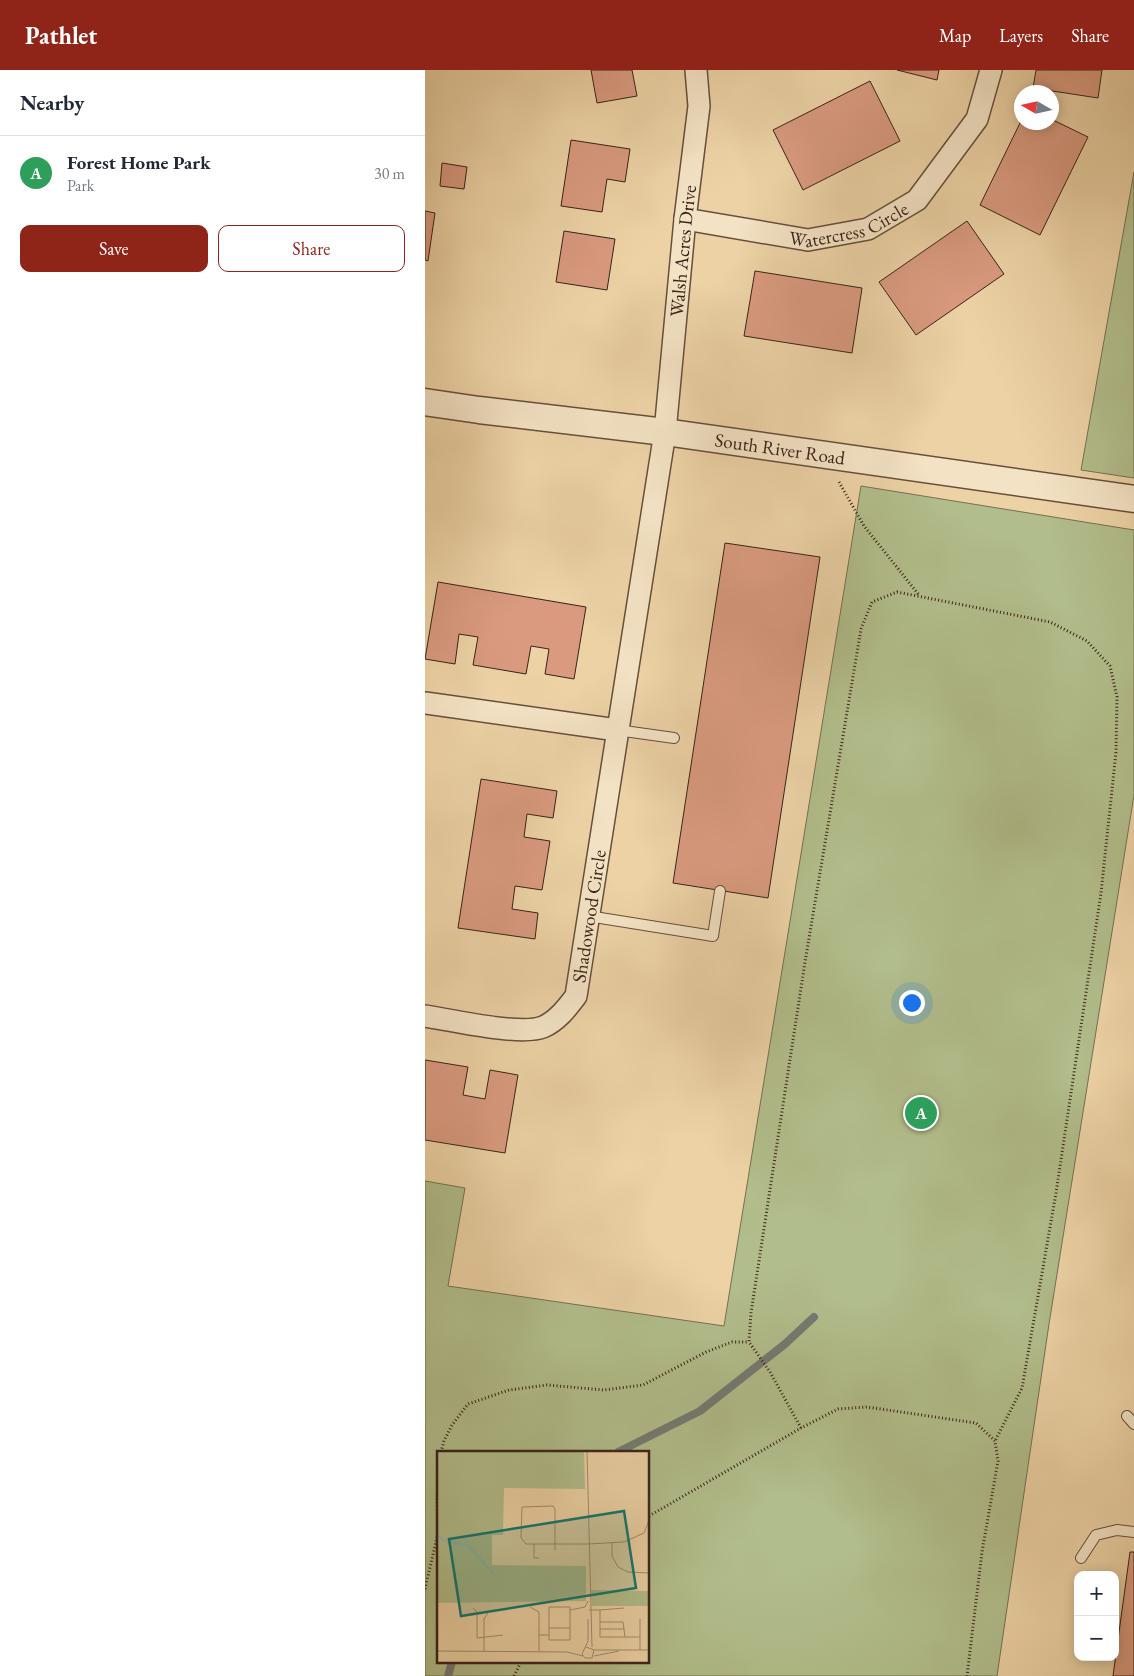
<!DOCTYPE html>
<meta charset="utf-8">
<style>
:root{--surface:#fff;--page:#f2f2f3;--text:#1f2937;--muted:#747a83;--line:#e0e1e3;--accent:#8f2418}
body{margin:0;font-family:"EB Garamond",serif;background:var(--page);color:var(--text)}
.controls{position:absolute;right:15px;bottom:15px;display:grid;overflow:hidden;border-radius:10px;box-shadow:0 2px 12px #0003}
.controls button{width:45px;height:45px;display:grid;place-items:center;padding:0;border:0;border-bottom:1px solid var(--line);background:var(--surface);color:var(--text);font:25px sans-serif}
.compass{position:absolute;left:589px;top:15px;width:45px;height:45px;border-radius:50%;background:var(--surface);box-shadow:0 2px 12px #0003;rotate:279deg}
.you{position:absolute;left:486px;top:932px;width:18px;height:18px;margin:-12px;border:4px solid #fff;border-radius:50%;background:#1a73e8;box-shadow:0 0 0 8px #1a73e833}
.badge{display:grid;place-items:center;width:32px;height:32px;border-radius:50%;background:var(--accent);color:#fff;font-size:16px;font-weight:700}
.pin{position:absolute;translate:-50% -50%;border:2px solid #fff;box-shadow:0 1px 5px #0006}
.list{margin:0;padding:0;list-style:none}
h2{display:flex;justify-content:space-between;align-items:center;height:65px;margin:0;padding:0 20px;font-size:21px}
h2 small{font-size:16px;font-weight:400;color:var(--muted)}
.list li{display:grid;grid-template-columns:32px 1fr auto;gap:15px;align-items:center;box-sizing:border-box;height:75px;padding:0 20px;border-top:1px solid var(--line)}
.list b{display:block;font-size:19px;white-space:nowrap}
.list p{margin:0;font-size:16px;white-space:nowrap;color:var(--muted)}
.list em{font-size:16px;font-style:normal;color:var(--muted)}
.actions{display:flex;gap:10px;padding:15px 20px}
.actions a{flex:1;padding:11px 0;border:1px solid var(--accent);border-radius:10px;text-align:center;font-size:18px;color:var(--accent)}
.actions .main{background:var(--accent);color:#fff}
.map{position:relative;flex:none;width:709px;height:1606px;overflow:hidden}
header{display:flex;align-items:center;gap:30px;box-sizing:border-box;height:70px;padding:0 25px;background:var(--accent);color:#fff}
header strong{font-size:24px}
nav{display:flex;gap:28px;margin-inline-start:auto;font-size:18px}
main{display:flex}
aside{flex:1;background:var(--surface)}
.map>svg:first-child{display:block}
.green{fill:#b1bd8b;stroke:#757052;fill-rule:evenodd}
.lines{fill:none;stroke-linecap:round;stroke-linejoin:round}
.stream{stroke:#737b73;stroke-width:8}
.building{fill:#d99a7f;stroke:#392318}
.service-casing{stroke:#664f3b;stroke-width:12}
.minor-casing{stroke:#664f3b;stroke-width:24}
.tertiary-casing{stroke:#664f3b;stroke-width:29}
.path{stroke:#392318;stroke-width:3;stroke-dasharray:1 2.5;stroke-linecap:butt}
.service{stroke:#f3e2c4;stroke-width:10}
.minor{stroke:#f3e2c4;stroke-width:21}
.tertiary{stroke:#f3e2c4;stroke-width:26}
.labels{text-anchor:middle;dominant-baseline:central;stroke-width:4;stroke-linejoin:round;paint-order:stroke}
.street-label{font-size:19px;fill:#392318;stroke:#f3e2c4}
.inset-river{fill:none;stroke:#9ab6af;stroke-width:2.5}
.inset-road{fill:none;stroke:#a48c6d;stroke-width:1}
.view{fill:#0f766e;fill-opacity:0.15;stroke:#0f766e;stroke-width:2.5}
.inset-edge{fill:none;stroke:#392318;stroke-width:2.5}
</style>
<header>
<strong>Pathlet</strong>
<nav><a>Map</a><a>Layers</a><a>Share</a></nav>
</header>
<main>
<aside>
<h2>Nearby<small></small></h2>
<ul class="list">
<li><span class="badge" style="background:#2e9e5b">A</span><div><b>Forest Home Park</b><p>Park</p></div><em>30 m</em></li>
</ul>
<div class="actions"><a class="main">Save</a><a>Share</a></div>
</aside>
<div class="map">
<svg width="709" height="1606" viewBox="0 0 709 1606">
<rect width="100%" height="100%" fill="#ecd2a5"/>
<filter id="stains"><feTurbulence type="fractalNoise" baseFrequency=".004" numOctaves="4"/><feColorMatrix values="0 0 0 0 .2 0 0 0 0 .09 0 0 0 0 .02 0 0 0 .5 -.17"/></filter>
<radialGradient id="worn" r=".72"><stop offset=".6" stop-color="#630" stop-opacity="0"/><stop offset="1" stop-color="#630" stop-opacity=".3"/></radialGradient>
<g class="green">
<path d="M 709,102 L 709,408 L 656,400 Z"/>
<path d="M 436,416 L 709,460 L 709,725 L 624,1254 L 572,1606 L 0,1606 L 0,1111 L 40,1118 L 23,1216 L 299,1256 ZM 224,1382 L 224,1592 L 14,1592 L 14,1382 Z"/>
</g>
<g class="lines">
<g class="stream">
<path d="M 193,1382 L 275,1341 L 360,1274 L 389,1247"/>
<path d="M 23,1606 L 27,1592"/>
</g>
</g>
<g class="building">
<path d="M 166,0 L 207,0 L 212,26 L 172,33 Z"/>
<path d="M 472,0 L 514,0 L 512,10 Z"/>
<path d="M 611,0 L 677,0 L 673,28 L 608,18 Z"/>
<path d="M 445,11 L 475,71 L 378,120 L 348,60 Z"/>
<path d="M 626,49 L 663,67 L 615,165 L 555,135 L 596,51 L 596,52 L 626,52 Z"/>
<path d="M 146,70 L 205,79 L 200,112 L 182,109 L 177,142 L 136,136 Z"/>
<path d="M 17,93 L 42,97 L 39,119 L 15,116 Z"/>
<path d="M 0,141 L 10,143 L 3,191 L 0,190 Z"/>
<path d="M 542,151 L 579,204 L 491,265 L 454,212 Z"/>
<path d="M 139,161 L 190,169 L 182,220 L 131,212 Z"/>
<path d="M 330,201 L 437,218 L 427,283 L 319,266 Z"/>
<path d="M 300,473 L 395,487 L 343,828 L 248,813 Z"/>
<path d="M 13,512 L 161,537 L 149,609 L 120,604 L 124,579 L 106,576 L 101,604 L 48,595 L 53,567 L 34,564 L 30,594 L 0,589 Z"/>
<path d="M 56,709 L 132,721 L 128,748 L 102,744 L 99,767 L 125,771 L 117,820 L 90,816 L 87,839 L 113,843 L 110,869 L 33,858 Z"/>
<path d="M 0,990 L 43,997 L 38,1025 L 60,1029 L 65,1000 L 93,1005 L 80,1083 L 0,1070 Z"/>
<path d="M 705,1482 L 709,1482 L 709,1606 L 688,1606 Z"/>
</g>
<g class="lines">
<defs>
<g id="service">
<path d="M 192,660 L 249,668"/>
<path d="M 163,846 L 288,866 L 295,821"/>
<path d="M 702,1346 L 709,1354"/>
<path d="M 656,1488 L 671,1465 L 692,1460 L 709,1462"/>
</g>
<g id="minor">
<path id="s1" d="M 260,149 L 383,170 L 443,159 L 492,130 L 552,49 L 566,0"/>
<path d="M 0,633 L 192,660"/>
<path id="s2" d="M 0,946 C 26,950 96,966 118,957 C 132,951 142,938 151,926 L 240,362 L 260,149 L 274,36 L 271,0"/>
</g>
<g id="tertiary">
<path id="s3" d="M 0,332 L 54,340 L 240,362 L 709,429"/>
</g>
</defs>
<use href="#service" class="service-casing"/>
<use href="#minor" class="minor-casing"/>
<use href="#tertiary" class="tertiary-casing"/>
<g class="path">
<path d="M 414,412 L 439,456 L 494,525"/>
<path d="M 376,1358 L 345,1302 L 324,1272 L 326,1243 L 380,892 L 436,559 L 447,532 L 472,522 L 625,552 L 662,571 L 685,596 L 692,627 L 691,682 L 676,823 L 631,1123 L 597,1318 L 570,1371"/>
<path d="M 16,1382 L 19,1371 L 27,1355 L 43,1334 L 84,1320 L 122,1315 L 179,1320 L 218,1315 L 281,1282 L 307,1272 L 324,1272"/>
<path d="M 224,1446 L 376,1358 L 413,1339 L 442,1337 L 551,1353 L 570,1371 L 573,1391 L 557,1482 L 542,1606"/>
<path d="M 0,1519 L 13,1463 L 12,1429 L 14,1392"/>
<path d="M 89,1606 L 96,1592"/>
</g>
<use href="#service" class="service"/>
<use href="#minor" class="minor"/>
<use href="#tertiary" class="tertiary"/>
</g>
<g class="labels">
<g class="street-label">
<text stroke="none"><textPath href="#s1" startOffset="168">Watercress Circle</textPath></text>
<text stroke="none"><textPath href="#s2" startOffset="918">Walsh Acres Drive</textPath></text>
<text stroke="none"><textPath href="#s3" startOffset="358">South River Road</textPath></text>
<text stroke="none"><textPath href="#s2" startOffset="246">Shadowood Circle</textPath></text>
</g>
</g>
<g transform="translate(12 1381)">
<rect width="212" height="212" fill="#ecd2a5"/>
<path d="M 0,0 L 147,0 L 148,38 L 67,37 L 66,84 L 55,84 L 55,114 L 149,115 L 149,150 L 0,152 ZM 154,139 L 212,140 L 212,155 L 155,155 Z" fill="#b1bd8b"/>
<path class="inset-river" d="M 0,84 L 6,89 L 30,94 L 58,124"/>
<path class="inset-road" d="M 150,0 L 155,196M 175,91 L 175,105 L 181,116 L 191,121 L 213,122M 97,93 L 97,107 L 102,107M 118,99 L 118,58 L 116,55 L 85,56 L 84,87 L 89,93 L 151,93 L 187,91 L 207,82 L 213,67M 93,156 L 102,161 L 102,201M 36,157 L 40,161 L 40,187 L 66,184M 152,159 L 163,159 L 163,186 L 203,186 L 203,199M 163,159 L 187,157M 163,171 L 186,171 L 188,186M 112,177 L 133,177M 163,178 L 187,178M 102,184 L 112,184 L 112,189 L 133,189 L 133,159 L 148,156 L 151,150M 112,184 L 112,156 L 133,156 L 133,159M 203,186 L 203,168M 149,196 L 157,199 L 155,207 L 148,207 L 145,203 L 151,190 L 151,168M 157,199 L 213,199M 0,200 L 130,201 L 146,205M 47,200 L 47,168 L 52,160M 157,205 L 182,200"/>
<path class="view" d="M 187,60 L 199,137 L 24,165 L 12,88 Z"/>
<rect width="212" height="212" class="inset-edge"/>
</g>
<rect width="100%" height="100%" filter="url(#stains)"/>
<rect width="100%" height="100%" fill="url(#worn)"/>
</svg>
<div class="controls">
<button>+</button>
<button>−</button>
</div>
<svg class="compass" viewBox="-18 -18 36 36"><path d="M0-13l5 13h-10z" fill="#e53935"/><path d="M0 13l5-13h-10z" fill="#747a83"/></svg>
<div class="you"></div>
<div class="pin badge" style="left:496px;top:1043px;background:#2e9e5b">A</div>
</div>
</main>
